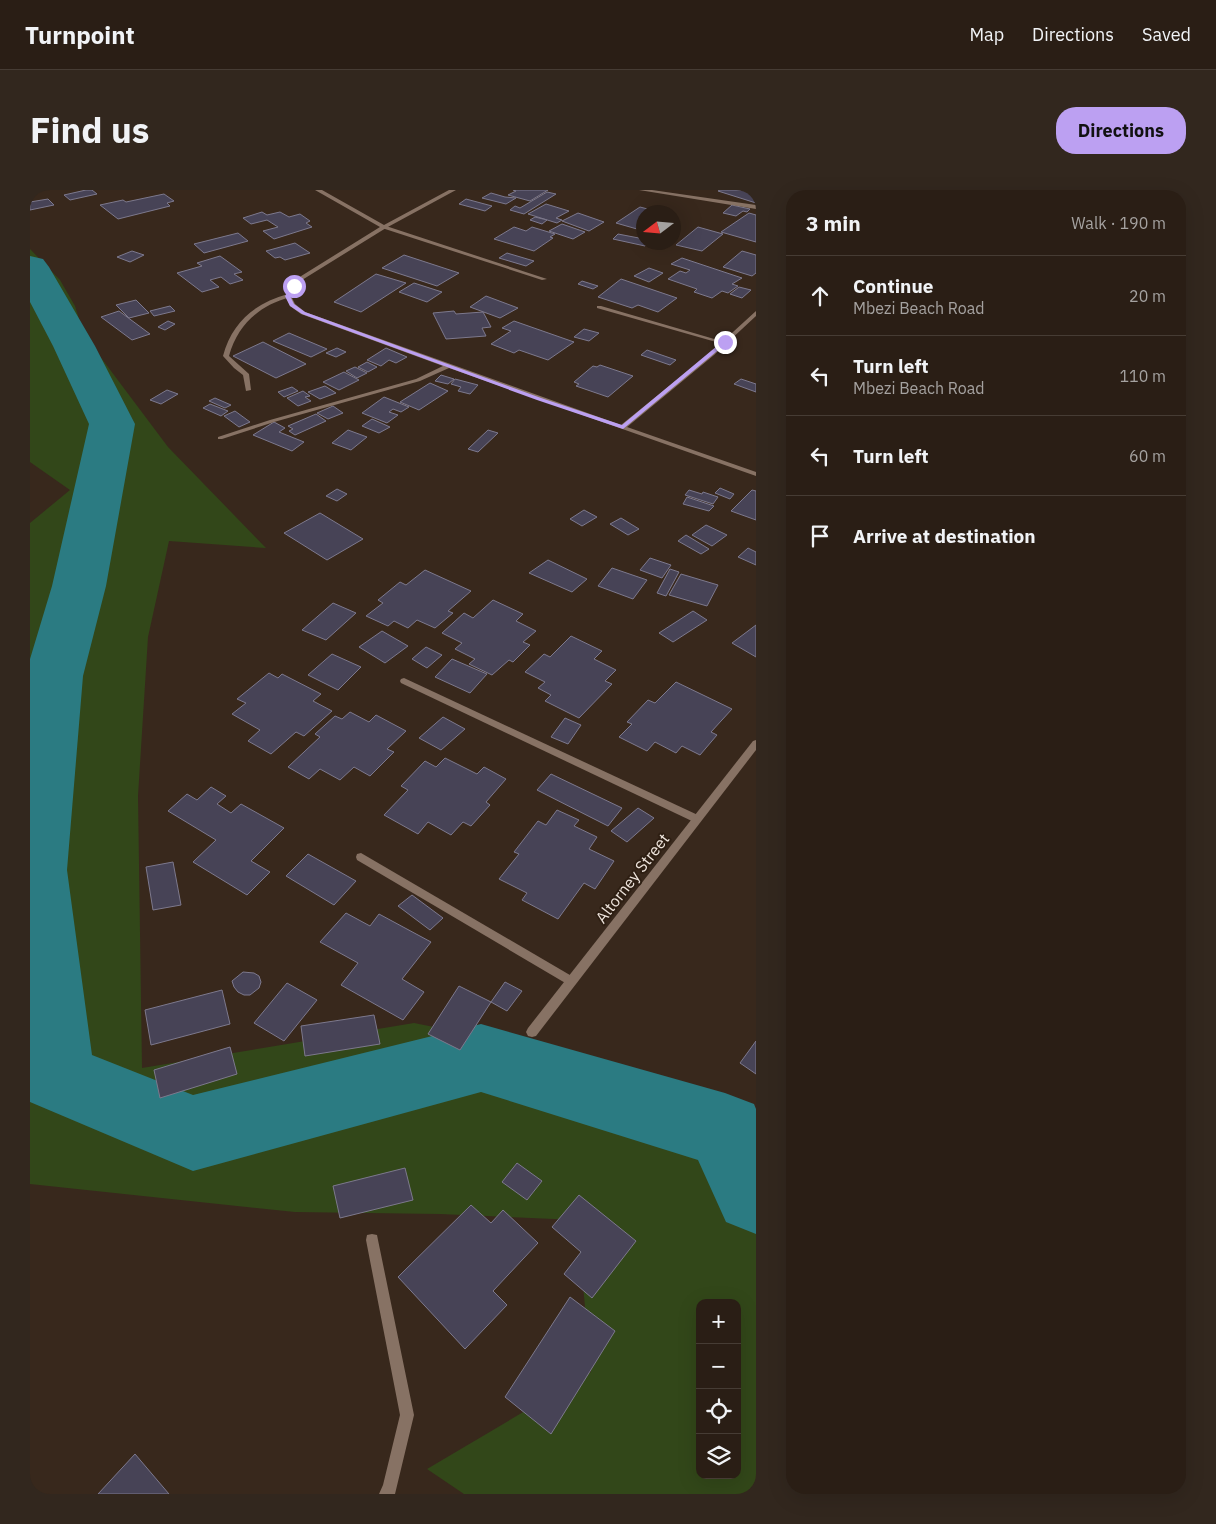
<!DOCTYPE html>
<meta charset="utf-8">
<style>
:root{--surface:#2a1e15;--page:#32271e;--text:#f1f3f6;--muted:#a5a2a0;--line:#463c34;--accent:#bca0f2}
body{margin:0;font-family:"IBM Plex Sans",sans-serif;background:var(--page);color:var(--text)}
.controls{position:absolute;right:15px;bottom:15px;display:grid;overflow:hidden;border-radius:10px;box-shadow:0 5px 20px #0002}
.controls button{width:45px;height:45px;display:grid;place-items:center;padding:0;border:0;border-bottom:1px solid var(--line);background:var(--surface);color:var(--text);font:25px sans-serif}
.compass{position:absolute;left:606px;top:15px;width:45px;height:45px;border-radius:50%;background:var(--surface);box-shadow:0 5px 20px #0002;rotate:254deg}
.stop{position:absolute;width:15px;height:15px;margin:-11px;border:4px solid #bca0f2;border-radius:50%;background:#fff}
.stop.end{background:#bca0f2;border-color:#fff;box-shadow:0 1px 5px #0008}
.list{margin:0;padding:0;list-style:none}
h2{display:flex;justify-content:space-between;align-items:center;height:65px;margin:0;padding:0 20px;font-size:21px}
h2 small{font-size:16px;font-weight:400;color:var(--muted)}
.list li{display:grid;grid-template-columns:32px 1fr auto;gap:15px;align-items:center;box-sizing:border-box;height:80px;padding:0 20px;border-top:1px solid var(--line)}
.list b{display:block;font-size:19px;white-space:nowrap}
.list p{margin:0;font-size:16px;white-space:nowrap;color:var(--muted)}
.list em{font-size:16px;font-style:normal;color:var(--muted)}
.icon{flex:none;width:28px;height:28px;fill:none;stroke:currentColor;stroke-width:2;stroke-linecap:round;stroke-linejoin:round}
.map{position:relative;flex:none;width:726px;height:1304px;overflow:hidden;border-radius:20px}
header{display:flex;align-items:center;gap:30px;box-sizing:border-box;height:70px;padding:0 25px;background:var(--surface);border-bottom:1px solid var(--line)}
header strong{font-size:24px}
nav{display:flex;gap:28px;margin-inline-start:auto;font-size:18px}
.intro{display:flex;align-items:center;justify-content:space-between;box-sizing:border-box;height:120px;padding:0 30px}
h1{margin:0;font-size:35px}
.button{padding:12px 22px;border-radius:20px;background:var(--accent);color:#111;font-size:18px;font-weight:700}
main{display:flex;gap:30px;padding:0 30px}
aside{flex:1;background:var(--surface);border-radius:20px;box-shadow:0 5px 20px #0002}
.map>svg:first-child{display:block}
.green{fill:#324719;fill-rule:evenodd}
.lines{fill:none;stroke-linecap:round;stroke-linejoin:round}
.river{fill:#2b7b82;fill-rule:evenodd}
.building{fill:#474356;stroke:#7d798d}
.service{fill:#877264;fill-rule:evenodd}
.minor{fill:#877264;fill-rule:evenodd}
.route{fill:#bca0f2}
.labels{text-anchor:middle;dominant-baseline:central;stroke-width:4;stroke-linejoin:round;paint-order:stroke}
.street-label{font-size:16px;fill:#efe5dd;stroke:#2e1f13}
</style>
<header>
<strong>Turnpoint</strong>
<nav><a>Map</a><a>Directions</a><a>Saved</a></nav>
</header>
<div class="intro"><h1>Find us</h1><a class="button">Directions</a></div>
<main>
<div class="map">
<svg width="726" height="1304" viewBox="0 0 726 1304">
<rect width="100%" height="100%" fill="#38281c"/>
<path class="green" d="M 0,59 L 30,90 L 45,116 L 54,145 L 138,257 L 236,358 L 139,351 L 118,447 L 108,606 L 112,878 L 384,833 L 554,867 L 693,921 L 726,985 L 726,1304 L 434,1304 L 397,1279 L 561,1182 L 547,1030 L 410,1024 L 265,1022 L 0,994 L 0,333 L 40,300 L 0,272 ZM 670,1113 L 707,1113 L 707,1285 L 670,1285 Z"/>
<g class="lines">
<path class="river" d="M 0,66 L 13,69 L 19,77 L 65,156 L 105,234 L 76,396 L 53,486 L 37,680 L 62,865 L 163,905 L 451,834 L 695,903 L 724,914 L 726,919 L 726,1044 L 696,1032 L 668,970 L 451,902 L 163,981 L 0,912 L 0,469 L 22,396 L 59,234 L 23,156 L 0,112 Z"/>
</g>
<g class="building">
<path d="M 56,0 L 62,0 L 67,4 L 40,10 L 34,5 Z"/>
<path d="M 483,0 L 518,0 L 500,11 L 478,5 L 486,1 Z"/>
<path d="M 690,0 L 726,0 L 726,13 L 688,1 Z"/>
<path d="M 517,2 L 526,4 L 494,24 L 480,20 L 485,16 L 490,18 Z"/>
<path d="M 461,3 L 475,7 L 486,8 L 476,14 L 452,8 Z"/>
<path d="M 134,4 L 144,11 L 137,13 L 140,16 L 88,29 L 70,15 L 93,10 L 96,12 Z"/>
<path d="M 18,9 L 24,15 L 0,20 L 0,12 Z"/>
<path d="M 436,9 L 462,16 L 455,21 L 429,14 Z"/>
<path d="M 516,14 L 539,21 L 526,28 L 532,30 L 527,33 L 498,24 Z"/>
<path d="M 702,15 L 720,19 L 717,22 L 713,21 L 706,26 L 693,23 Z"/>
<path d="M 610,17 L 629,22 L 614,22 L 614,41 L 586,33 Z"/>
<path d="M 232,22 L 237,25 L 250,22 L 259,27 L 270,24 L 280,31 L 276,33 L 282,37 L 244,49 L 233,41 L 248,37 L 237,30 L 221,34 L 213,28 Z"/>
<path d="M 548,23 L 574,32 L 559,41 L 532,31 Z"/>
<path d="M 719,23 L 726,25 L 726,52 L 691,42 Z"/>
<path d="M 505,27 L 517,30 L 512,34 L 500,30 Z"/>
<path d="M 532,34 L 555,42 L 543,49 L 519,41 Z"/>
<path d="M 484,37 L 496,41 L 502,37 L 525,44 L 520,47 L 523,48 L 504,61 L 464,49 Z"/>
<path d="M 668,37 L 693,44 L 672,61 L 646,55 Z"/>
<path d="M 208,43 L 218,51 L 174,63 L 164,54 Z"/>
<path d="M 588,44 L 614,49 L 614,52 L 618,52 L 615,56 L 583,49 Z"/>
<path d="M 265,53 L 280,63 L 255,70 L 250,67 L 245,68 L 236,61 Z"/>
<path d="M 102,61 L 114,65 L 100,72 L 87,67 Z"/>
<path d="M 712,61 L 726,65 L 726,83 L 722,86 L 693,77 Z"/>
<path d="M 477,63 L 504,71 L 496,76 L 469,68 Z"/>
<path d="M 374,65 L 429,83 L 407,96 L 352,78 Z"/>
<path d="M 190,66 L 212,82 L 204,84 L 213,90 L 200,94 L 191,87 L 180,90 L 189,97 L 172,102 L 147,83 L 172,76 L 167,73 Z"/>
<path d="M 652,68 L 712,88 L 702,94 L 708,96 L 698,103 L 692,101 L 682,108 L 664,102 L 667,99 L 638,89 L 650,81 L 656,83 L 660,80 L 641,74 Z"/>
<path d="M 619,78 L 633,83 L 619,92 L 604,86 Z"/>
<path d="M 346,84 L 376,93 L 331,122 L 304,112 Z"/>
<path d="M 591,89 L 647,108 L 628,122 L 608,115 L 602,118 L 568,107 Z"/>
<path d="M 552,91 L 568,96 L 563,99 L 548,94 Z"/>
<path d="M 384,93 L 412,102 L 397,112 L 369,102 Z"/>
<path d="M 709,97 L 721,100 L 712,108 L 700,104 Z"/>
<path d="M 456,106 L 488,118 L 470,128 L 440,117 Z"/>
<path d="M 106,110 L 119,123 L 99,128 L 86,115 Z"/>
<path d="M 140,116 L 145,121 L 124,126 L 120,121 Z"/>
<path d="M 89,121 L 120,144 L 102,150 L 71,127 Z"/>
<path d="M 424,121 L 426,124 L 453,122 L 461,137 L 452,138 L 456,146 L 416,149 L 403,123 Z"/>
<path d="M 138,131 L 145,134 L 135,140 L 128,137 Z"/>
<path d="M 484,131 L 544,152 L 518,170 L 489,160 L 484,163 L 461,154 L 481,141 L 472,138 Z"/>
<path d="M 554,139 L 569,143 L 559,151 L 544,147 Z"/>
<path d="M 259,143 L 297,159 L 281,167 L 243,151 Z"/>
<path d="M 233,152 L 276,174 L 246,188 L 203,166 Z"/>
<path d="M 307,158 L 316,162 L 306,167 L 296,163 Z"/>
<path d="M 356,158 L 377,167 L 366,173 L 359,170 L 351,176 L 337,170 Z"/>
<path d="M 617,160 L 646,170 L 640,175 L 611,165 Z"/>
<path d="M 337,172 L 347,177 L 338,182 L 328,177 Z"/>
<path d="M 570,175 L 603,186 L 578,207 L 546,196 L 549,194 L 544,192 L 563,176 L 567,177 Z"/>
<path d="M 325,177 L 337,183 L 327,188 L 316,181 Z"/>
<path d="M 314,182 L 329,190 L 309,200 L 293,192 Z"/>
<path d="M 411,185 L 424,189 L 418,194 L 405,191 Z"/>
<path d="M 425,189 L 448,195 L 440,204 L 428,201 L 431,197 L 421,194 Z"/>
<path d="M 711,189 L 726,194 L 726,202 L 704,194 Z"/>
<path d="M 400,193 L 418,201 L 389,220 L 370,212 Z"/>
<path d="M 295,196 L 306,203 L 290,209 L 278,202 Z"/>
<path d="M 262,197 L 268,201 L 254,207 L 248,202 Z"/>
<path d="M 137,200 L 148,204 L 131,214 L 120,210 Z"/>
<path d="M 273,201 L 280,206 L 275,207 L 281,211 L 268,216 L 257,208 Z"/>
<path d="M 354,207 L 379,217 L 371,222 L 363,219 L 359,222 L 368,225 L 357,233 L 332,223 Z"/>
<path d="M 185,208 L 201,215 L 195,218 L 179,211 Z"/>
<path d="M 180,214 L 198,221 L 191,226 L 173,218 Z"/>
<path d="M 303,216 L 313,223 L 298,229 L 287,223 Z"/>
<path d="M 205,221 L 220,232 L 209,237 L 194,226 Z"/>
<path d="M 286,224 L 296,231 L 265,245 L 259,241 L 263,239 L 258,236 Z"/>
<path d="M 342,229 L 360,237 L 349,243 L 332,236 Z"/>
<path d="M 244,232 L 255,238 L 249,242 L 274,252 L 262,261 L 223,245 Z"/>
<path d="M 318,240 L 337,247 L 321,260 L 302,253 Z"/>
<path d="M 458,240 L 468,243 L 448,262 L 438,259 Z"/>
<path d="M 690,298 L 704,304 L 700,309 L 685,303 Z"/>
<path d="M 307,299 L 317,304 L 307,311 L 296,306 Z"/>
<path d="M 659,300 L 672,304 L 673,302 L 688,307 L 683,314 L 655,305 Z"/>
<path d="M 722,300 L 726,301 L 726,330 L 701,321 Z"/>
<path d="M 657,307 L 684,316 L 679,321 L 653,314 Z"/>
<path d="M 554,320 L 567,327 L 552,336 L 540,329 Z"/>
<path d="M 290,323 L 333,349 L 297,370 L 254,343 Z"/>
<path d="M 591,328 L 609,339 L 598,345 L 580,334 Z"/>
<path d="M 676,335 L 697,345 L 682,356 L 662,345 Z"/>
<path d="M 656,345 L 679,359 L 671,364 L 648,351 Z"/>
<path d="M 718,358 L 726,362 L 726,375 L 708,367 Z"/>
<path d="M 620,368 L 641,375 L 632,388 L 610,380 Z"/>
<path d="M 518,370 L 557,389 L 542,402 L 499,383 Z"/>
<path d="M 582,378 L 617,390 L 603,409 L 568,396 Z"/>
<path d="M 640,379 L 649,382 L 636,406 L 627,403 Z"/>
<path d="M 395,380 L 441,401 L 418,421 L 423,423 L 405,438 L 387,430 L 378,438 L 364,431 L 358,436 L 336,426 L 353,413 L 348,410 L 370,392 L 376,395 Z"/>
<path d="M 651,384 L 688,395 L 677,416 L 639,405 Z"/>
<path d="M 463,410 L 493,424 L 486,431 L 506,441 L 493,452 L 500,455 L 483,472 L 479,470 L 462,485 L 439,474 L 445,469 L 425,459 L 432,453 L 412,443 L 434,423 L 443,428 Z"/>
<path d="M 303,413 L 326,423 L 296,450 L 272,440 Z"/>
<path d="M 663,421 L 677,430 L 643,452 L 629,443 Z"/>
<path d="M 726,435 L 726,467 L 702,453 Z"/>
<path d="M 352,441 L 378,456 L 355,473 L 329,457 Z"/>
<path d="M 541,446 L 572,461 L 564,469 L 586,480 L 575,491 L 582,494 L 549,528 L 515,511 L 521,505 L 508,498 L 515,492 L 495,482 L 514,464 L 520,467 Z"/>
<path d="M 396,457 L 412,465 L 397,478 L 382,469 Z"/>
<path d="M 302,464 L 331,477 L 308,500 L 278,485 Z"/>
<path d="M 422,469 L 457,484 L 440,503 L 405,487 Z"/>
<path d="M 239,483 L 248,488 L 252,484 L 291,504 L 283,511 L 302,521 L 274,546 L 266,542 L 241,564 L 218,551 L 230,540 L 202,524 L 216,513 L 207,509 Z"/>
<path d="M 646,492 L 702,519 L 681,542 L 687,545 L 670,565 L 652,556 L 646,563 L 625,552 L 617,561 L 589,547 L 602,534 L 597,532 L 618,510 L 625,513 Z"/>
<path d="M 320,522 L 339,532 L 346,525 L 376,541 L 357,559 L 364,562 L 340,586 L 324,577 L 310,590 L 290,579 L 279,589 L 258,577 L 290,547 L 285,544 L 305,526 L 312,529 Z"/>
<path d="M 413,527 L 435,539 L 411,560 L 389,548 Z"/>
<path d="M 535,528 L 551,535 L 538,554 L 521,547 Z"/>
<path d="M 415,568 L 447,584 L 454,577 L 476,589 L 456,612 L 460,615 L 441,636 L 433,632 L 421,645 L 398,632 L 388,644 L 354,625 L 378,600 L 371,596 L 395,571 L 406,577 Z"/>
<path d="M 521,584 L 592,618 L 578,636 L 507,600 Z"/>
<path d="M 181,597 L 196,606 L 187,614 L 201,623 L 211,614 L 254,638 L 221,671 L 240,682 L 217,705 L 163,672 L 186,650 L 138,621 L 157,604 L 167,610 Z"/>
<path d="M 608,618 L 624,628 L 597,652 L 581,641 Z"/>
<path d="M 527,620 L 549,630 L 544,636 L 567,647 L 559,659 L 584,671 L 565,699 L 554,693 L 528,729 L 492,710 L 497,703 L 469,689 L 489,664 L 484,662 L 508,631 L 516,635 Z"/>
<path d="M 278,664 L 326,691 L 304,715 L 256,686 Z"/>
<path d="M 143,672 L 151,715 L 123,720 L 116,677 Z"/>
<path d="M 382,705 L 413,728 L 400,740 L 368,716 Z"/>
<path d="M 316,723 L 340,736 L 349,724 L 401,752 L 372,789 L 394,802 L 373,830 L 311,795 L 328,773 L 290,752 Z"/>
<path d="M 213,782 L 224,783 L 229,786 L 231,792 L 229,798 L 220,805 L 214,805 L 208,802 L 204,797 L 202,791 Z"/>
<path d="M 475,792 L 492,801 L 477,821 L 461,812 Z"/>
<path d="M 257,793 L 287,810 L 254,851 L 224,833 Z"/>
<path d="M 429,796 L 461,812 L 430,860 L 398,844 Z"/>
<path d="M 192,800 L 200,834 L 121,855 L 115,820 Z"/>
<path d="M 344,825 L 350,854 L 275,866 L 271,836 Z"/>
<path d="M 726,851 L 726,884 L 710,873 Z"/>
<path d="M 200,857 L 207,884 L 130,908 L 124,880 Z"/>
<path d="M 487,973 L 512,991 L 497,1010 L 472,992 Z"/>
<path d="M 375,978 L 383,1010 L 310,1028 L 303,996 Z"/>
<path d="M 549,1005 L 606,1051 L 562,1108 L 534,1084 L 551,1062 L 522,1037 Z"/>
<path d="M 441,1015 L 461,1033 L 473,1020 L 508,1053 L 463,1101 L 477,1115 L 435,1159 L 368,1087 Z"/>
<path d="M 540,1107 L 585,1141 L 521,1244 L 475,1207 Z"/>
<path d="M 105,1264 L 139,1304 L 68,1304 Z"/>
</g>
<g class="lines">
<g class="service">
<path d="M 352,36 L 356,36 L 517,89 L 512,90 L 352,38 Z"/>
<path d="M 258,104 L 261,106 L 260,107 C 229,116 208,134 199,166 L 219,184 L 221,200 L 216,201 L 213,185 L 204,178 L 193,166 C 202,132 225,113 258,104 Z"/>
<path d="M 567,116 L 571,116 L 698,153 L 693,154 L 567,118 Z"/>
<path d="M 374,488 L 670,626 L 672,629 L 667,633 L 664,632 L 371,493 L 370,491 L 371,489 Z"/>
<path d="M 331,663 L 545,788 L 547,791 L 545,794 L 541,796 L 537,794 L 327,670 L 326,667 L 327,664 Z"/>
</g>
<g class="minor">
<path d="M 285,0 L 292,0 L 354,35 L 419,0 L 426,0 L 356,38 L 272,90 L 261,106 L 265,114 L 275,122 L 591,235 L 680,163 L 726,121 L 726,126 L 684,165 L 597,237 L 726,282 L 726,286 L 419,178 L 390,191 L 244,232 L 192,249 L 188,249 L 188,247 L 240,230 L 386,189 L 413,176 L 271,124 L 260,116 L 255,106 L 268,88 L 350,37 Z"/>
<path d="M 609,0 L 622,0 L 726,15 L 726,19 Z"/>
<path d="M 726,550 L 726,560 L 506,846 L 502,847 L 498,846 L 496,842 L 498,838 L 723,551 Z"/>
<path d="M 342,1044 L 347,1045 L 348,1050 L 384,1225 L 365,1304 L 349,1304 L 353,1295 L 370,1225 L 336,1050 L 337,1045 Z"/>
</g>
</g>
<path class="route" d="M 264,95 L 266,96 L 260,106 L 264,114 L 275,122 L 511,208 L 592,235 L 693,151 L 698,152 L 593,239 L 507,210 L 272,124 L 260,116 L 255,106 Z"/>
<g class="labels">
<g class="street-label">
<text transform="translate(602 688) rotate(-52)">Altorney Street</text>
</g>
</g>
</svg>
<div class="controls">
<button>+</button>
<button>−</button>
<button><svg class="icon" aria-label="locate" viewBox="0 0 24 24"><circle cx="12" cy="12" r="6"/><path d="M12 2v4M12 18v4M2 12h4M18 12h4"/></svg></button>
<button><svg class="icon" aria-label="layers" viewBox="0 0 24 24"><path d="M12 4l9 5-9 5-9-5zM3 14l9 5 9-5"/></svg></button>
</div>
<svg class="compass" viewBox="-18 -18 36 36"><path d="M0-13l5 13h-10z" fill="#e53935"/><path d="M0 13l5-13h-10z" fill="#a5a2a0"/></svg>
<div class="stop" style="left:264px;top:96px"></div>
<div class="stop end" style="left:695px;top:152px"></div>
</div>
<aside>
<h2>3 min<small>Walk · 190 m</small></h2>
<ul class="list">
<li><svg class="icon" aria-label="ahead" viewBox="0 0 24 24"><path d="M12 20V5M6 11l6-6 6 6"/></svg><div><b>Continue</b><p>Mbezi Beach Road</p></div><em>20 m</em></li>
<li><svg class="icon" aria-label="left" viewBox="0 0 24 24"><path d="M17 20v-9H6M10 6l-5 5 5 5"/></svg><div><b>Turn left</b><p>Mbezi Beach Road</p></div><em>110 m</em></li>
<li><svg class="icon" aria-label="left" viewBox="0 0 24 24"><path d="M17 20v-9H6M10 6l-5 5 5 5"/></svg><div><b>Turn left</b></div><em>60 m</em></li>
<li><svg class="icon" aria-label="arrive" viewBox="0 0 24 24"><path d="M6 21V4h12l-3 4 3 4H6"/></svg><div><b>Arrive at destination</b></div></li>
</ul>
</aside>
</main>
